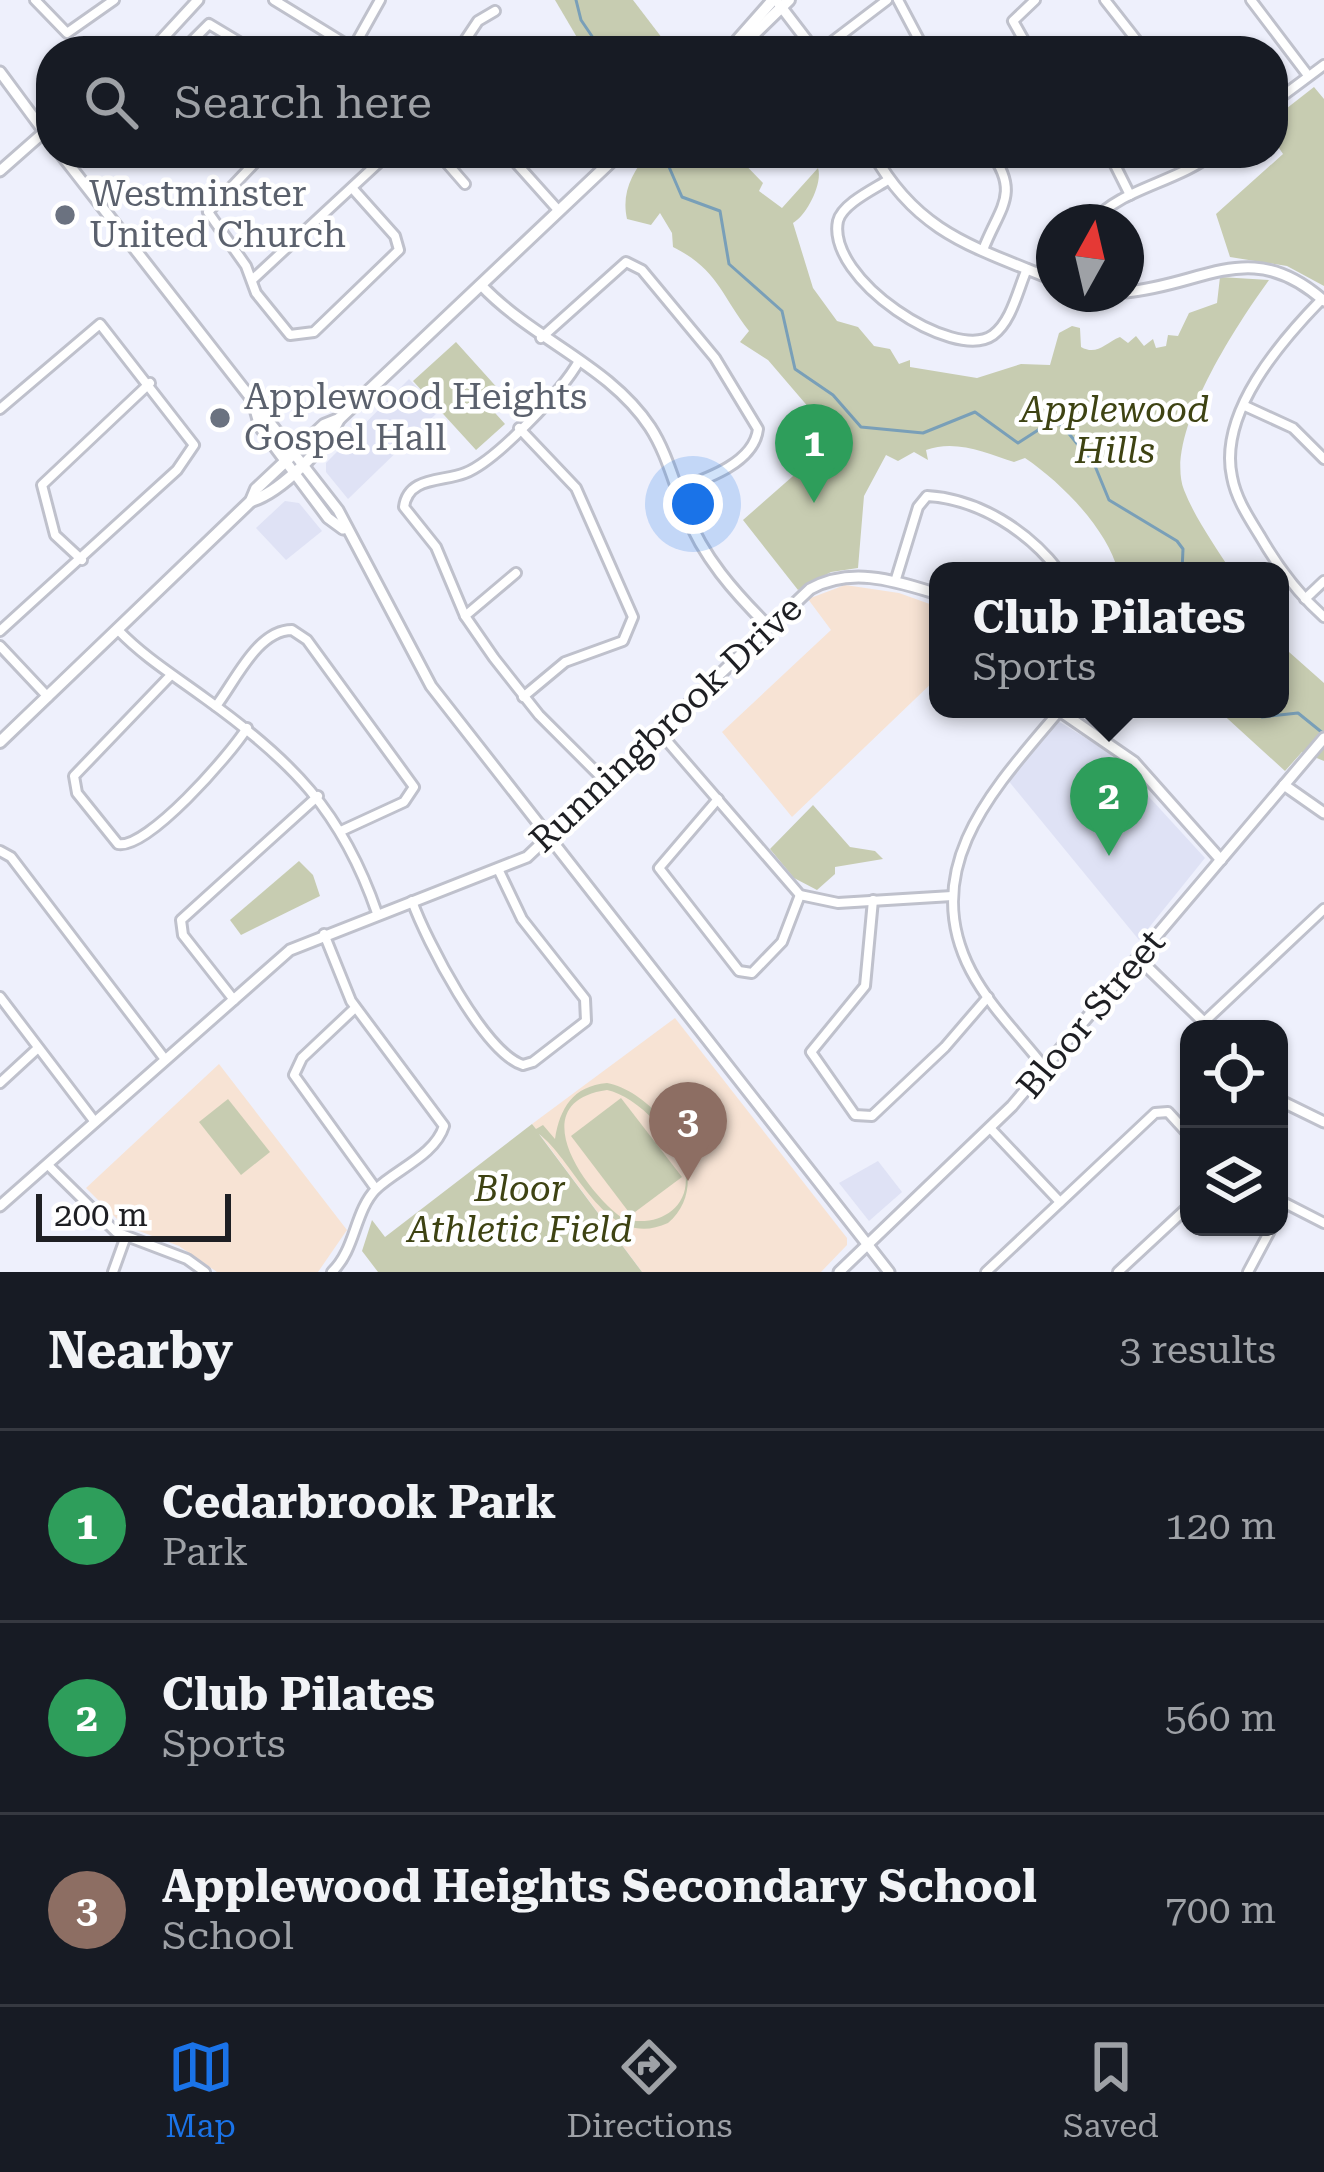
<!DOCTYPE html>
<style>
:root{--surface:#171b24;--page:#20242c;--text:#f1f3f6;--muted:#9ea1a6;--line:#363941;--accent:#1a73e8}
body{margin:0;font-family:"Roboto Serif",serif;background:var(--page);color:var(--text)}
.controls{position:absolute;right:36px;bottom:36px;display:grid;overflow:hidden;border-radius:24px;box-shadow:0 3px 9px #0004}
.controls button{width:108px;height:108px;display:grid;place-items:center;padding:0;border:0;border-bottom:3px solid var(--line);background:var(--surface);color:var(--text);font:60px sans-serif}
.compass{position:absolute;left:1036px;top:204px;width:108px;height:108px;border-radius:50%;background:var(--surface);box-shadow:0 3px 9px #0004;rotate:8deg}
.scale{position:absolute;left:36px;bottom:30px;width:195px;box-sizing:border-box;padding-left:12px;border:6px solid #1e1f23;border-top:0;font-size:33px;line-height:42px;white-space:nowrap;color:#1e1f23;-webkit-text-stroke:9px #fff;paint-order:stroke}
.you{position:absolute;left:693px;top:504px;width:42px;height:42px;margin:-30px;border:9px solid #fff;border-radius:50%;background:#1a73e8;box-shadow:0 0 0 18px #1a73e833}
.badge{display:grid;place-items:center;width:78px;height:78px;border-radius:50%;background:var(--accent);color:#fff;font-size:39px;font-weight:700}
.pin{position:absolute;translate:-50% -99px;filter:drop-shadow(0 3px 6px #0008)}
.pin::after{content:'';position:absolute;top:63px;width:42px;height:36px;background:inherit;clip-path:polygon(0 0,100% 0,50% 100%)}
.popup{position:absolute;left:929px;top:562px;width:360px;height:156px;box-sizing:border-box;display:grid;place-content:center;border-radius:24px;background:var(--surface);filter:drop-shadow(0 3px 9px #0005);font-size:39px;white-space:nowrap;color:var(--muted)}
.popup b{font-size:45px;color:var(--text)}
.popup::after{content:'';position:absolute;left:50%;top:100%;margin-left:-24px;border:24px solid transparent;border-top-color:var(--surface)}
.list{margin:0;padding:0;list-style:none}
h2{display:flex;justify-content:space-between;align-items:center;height:156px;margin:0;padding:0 48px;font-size:51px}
h2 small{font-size:39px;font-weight:400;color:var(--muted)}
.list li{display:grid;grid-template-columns:78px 1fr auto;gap:36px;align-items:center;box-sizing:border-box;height:192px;padding:0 48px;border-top:3px solid var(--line)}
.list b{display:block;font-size:45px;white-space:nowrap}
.list p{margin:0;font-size:39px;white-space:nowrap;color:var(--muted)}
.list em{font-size:39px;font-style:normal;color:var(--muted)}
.icon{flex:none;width:66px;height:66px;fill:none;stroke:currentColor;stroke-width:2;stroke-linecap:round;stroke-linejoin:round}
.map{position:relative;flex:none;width:1324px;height:1272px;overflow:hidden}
.search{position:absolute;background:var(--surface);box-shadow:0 3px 9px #0004;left:36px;right:36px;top:36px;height:132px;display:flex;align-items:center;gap:30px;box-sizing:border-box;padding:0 42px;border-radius:48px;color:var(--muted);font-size:45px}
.sheet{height:732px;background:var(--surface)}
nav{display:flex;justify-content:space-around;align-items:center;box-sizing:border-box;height:168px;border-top:3px solid var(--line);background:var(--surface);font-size:33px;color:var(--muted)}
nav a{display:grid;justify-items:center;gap:6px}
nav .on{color:var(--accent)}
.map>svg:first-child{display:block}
.built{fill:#dfe2f5}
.education{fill:#f7e3d4}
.green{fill:#c7ccb1;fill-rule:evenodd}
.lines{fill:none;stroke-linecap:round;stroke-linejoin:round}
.stream{stroke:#799fb8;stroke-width:3}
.minor-casing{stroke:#bfc1cc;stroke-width:14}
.tertiary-casing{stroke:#bfc1cc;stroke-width:15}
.secondary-casing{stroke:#bfc1cc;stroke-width:16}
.minor{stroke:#fff;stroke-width:8}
.tertiary{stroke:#fff;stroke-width:9}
.secondary{stroke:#fff;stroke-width:10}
.worship-dot{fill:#6b7280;stroke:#fff;stroke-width:4.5}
.labels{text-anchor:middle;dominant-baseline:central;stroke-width:9;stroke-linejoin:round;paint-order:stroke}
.worship-label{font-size:36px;fill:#5b616d;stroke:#fff;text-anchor:start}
.park-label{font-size:36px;font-style:italic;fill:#3e4313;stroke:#fff}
.street-label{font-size:36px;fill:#1e1f23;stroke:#fff}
</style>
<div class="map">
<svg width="1324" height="1272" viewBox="0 0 1324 1272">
<rect width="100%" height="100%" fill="#eef0fc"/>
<g class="built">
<path d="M 409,379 L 439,411 L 348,499 L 326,472 L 326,463 Z"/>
<path d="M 285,501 L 299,503 L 322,531 L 286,560 L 256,528 Z"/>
<path d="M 1058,721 L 1107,751 L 1205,858 L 1139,940 L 1007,779 Z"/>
<path d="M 878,1161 L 902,1192 L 869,1221 L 839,1183 Z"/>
</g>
<g class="education">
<path d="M 845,585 L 899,593 L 938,607 L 938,677 L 792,817 L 722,732 L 831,630 L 808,599 Z"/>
<path d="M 675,1018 L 847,1238 L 847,1245 L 821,1272 L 642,1272 L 532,1124 Z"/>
<path d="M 219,1064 L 347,1230 L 318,1272 L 217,1272 L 179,1246 L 123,1225 L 86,1188 Z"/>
</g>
<g class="green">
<path d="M 555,0 L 633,0 L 672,51 L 585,51 Z"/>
<path d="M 1314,87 L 1324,99 L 1324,286 L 1287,266 L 1230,257 L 1216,214 L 1283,154 L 1273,139 L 1273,119 Z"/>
<path d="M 648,153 L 726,153 L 729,159 L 735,154 L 763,183 L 759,191 L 782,208 L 818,168 C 823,184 806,216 793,223 L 813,288 L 837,321 L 858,327 L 874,346 L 890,349 L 899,364 L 910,360 L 910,367 L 977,378 L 1021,364 L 1050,365 L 1059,333 L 1072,326 L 1080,328 L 1081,347 C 1097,356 1105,343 1120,337 L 1128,343 L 1136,336 L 1144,346 L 1153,339 L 1156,348 L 1166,346 L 1168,335 L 1178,336 L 1189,313 L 1217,303 L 1220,277 L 1269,280 C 1238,323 1163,435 1184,490 C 1195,518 1215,546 1231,571 L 1118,571 C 1107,529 1062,483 1025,458 L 1014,462 C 986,453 956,439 926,450 L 928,460 L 914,452 L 898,461 L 886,455 L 864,496 L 858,568 L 831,572 L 798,590 L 743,520 L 809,462 L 816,416 L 768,360 L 740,342 L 749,331 C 720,293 717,269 673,247 L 672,233 L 660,213 L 651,225 L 627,219 C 621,192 633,172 648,153 Z"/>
<path d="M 456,342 L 501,392 L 487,404 L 505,424 L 476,450 L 413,381 Z"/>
<path d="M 1280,644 L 1324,683 L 1324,761 L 1302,752 L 1285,771 L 1217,709 L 1280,709 Z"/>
<path d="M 813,805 L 850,847 L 875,851 L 883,859 L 835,867 L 835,874 L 817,890 L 794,878 L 770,849 Z"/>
<path d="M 299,861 L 313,875 L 320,896 L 241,935 L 230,920 Z"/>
<path d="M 607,1083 C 659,1093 720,1178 668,1223 C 605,1252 577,1163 539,1134 L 642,1272 L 378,1272 L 362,1251 L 372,1220 L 385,1237 L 532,1124 L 536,1129 L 543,1125 L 555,1139 C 560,1108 573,1086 607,1083 ZM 607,1090 C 637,1096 679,1140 685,1171 C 692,1210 654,1229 622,1218 C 584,1190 522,1102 607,1090 Z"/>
<path d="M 621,1098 L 682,1177 L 631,1215 L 571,1136 Z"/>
<path d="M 228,1099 L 270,1152 L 241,1175 L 199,1122 Z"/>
</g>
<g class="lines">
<g class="stream">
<path d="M 576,0 L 581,20 L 602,51"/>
<path d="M 663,153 L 682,197 L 720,211 L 729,264 L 782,311 L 795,369 L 833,395 L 861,427 L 923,433 L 975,412 L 1018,443 L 1049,423 L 1062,425 L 1095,466 L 1109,500 L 1177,541 L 1183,549 L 1182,571"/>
<path d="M 1250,709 L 1262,717 L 1298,713 L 1324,734"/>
</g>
<defs>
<g id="minor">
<path d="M 35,0 L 67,33 L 114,0"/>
<path d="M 274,0 L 357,51"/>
<path d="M 898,0 L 925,51"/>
<path d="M 1105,0 L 1145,51"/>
<path d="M 1251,0 L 1307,74"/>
<path d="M 352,50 L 380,0"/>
<path d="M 182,51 L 209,24 L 254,51"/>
<path d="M 458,51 L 478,21 L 495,11"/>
<path d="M 820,51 L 887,0"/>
<path d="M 1030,51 L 1013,21 L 1035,0"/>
<path d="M 1273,103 L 1324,65"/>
<path d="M 245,153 L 254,162"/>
<path d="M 264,153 L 208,212 L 246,266 L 256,293 L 290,335 L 314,332 L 399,250 L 395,236 L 353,189"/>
<path d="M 438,153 L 465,184"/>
<path d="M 507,153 L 559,211"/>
<path d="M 1109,153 L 1130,195"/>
<path d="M 888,180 C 874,189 842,204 838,221 C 826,279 954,363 993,335 C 1012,321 1018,289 1027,269"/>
<path d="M 1093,222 C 1117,190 1178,182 1214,153"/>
<path d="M 983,250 C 999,208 1021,194 991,153"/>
<path d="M 252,280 L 389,153"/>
<path d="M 1322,299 C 1281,341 1218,413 1232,477 C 1236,499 1249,518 1260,536 C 1278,567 1297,593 1324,617"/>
<path d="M 541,338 L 626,262 L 642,270 L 715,358 L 758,429 C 754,463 706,479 678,489"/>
<path d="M 579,361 C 563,390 496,461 465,473 C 443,482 408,476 404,507 L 436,547 L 465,616 L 494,658 L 539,715 L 608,784"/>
<path d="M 1245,406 L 1293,428 L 1324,459"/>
<path d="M 0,409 L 100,324 L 194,445 L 177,470 L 0,631"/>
<path d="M 519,428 L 576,488 L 633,617 L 623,641 L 565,662 L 523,697"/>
<path d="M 82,560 L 55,535 L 42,485 L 150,383"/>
<path d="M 895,582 L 918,507 L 927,496 C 979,499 1028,531 1059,571"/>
<path d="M 1305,599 L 1324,581"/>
<path d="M 465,616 L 516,573"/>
<path d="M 118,630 C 145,658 175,676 206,699 C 291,760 342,811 377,913"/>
<path d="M 0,646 L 48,697"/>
<path d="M 171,675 L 74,776 L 77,793 L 118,844 C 147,850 230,755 247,728"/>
<path d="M 216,706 C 235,682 257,630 292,630 L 307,640 L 414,787 L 404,802 L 341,831"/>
<path d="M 661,734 L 800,895 L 838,903 L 952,896"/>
<path d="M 718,799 L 659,868 L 739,971 L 752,973 L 782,942 L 800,895"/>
<path d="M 0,851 L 11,857 L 164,1058"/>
<path d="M 873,900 L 865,986 L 811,1052 L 855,1115 L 872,1116 L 945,1047 L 988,997"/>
<path d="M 412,901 C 426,940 484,1053 523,1065 L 533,1062 L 586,1021 L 585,999 L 522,919 L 499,871"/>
<path d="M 324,934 L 351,1001 L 444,1126 C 435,1155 397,1169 376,1189 C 354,1212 356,1249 332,1272"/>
<path d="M 0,997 L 95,1122"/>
<path d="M 234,1000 L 183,935 L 181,920 L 318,796"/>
<path d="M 355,1008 L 302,1058 L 294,1075 L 376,1189"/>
<path d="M 1204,1022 L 1324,909"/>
<path d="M 1045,1068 C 1020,1036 990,1007 971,971 C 916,866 998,784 1061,709"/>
<path d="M 0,1083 L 38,1048"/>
<path d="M 990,1128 L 1060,1202"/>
<path d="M 48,1165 L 116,1232 L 187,1259 L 205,1272"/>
<path d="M 1279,1200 L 1324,1223"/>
<path d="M 113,1272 L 126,1236"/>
<path d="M 986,1272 L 1155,1113 L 1168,1112 L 1189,1135"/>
<path d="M 1118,1272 L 1189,1206"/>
<path d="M 1248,1272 L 1272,1227"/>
</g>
<g id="tertiary">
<path d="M 779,4 L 815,51"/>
<path d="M 151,51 L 198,0"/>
<path d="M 0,72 L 51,141"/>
<path d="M 60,153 L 338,510 L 431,686 L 889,1272"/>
<path d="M 873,153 C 917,233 974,247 1054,280"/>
<path d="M 0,171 L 51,126"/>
<path d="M 481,285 C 533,340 609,365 650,427 C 667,453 674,484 686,513 C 703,557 734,592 767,625"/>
<path d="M 1126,292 C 1205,285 1251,236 1324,301"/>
<path d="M 255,409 L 260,427 L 328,518 L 343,529"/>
<path d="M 1057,709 L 1134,762 L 1221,860"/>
<path d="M 1284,785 L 1324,813"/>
<path d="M 1138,958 L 1211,1029"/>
<path d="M 1279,1100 L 1324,1122"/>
<path d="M 0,1206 L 290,950 L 527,857 L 810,589 C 852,566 895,581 938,594"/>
<path d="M 839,1272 L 1012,1106 L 1324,738"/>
</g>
<g id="secondary">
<path d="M 738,41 L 749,39 L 789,0"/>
<path d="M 728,51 L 773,0"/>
<path d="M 251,501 C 281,492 325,447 339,419 L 620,153"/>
<path d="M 0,742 L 251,501 L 256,489 L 324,425 L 339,419"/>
</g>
</defs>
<use href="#minor" class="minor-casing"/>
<use href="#tertiary" class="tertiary-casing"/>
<use href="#secondary" class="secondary-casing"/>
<use href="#minor" class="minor"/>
<use href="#tertiary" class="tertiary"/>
<use href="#secondary" class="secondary"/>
</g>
<g class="worship-dot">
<circle cx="65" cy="215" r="12"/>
<circle cx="220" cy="418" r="12"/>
</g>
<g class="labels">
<g class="worship-label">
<text x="89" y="194">Westminster<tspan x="89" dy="41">United Church</tspan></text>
<text x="244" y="397">Applewood Heights<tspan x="244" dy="41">Gospel Hall</tspan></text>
</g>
<g class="park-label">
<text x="1115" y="410">Applewood<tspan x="1115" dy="41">Hills</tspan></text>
<text x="520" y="1189">Bloor<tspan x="520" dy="41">Athletic Field</tspan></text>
</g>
<g class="street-label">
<text transform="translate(666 724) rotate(-43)">Runningbrook Drive</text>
<text transform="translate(1091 1014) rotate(-50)">Bloor Street</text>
</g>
</g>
</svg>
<div class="controls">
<button><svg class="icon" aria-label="locate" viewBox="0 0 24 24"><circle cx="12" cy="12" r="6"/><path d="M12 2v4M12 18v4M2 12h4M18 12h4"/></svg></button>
<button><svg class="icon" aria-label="layers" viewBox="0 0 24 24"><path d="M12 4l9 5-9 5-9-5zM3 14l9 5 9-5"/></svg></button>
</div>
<svg class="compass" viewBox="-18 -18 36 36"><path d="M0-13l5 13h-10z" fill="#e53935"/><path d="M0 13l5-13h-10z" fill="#9ea1a6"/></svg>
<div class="scale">200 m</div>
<div class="you"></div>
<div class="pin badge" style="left:814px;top:503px;background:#2e9e5b">1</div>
<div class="pin badge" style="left:1109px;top:856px;background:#2e9e5b">2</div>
<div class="popup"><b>Club Pilates</b>Sports</div>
<div class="pin badge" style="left:688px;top:1181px;background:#8d6e63">3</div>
<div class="search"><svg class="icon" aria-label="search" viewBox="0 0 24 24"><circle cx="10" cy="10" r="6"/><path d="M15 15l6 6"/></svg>Search here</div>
</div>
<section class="sheet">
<h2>Nearby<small>3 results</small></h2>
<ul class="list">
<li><span class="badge" style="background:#2e9e5b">1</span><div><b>Cedarbrook Park</b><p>Park</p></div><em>120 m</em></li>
<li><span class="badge" style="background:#2e9e5b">2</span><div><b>Club Pilates</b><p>Sports</p></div><em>560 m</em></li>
<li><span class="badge" style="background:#8d6e63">3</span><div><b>Applewood Heights Secondary School</b><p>School</p></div><em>700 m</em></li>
</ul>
</section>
<nav>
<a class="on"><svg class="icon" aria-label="map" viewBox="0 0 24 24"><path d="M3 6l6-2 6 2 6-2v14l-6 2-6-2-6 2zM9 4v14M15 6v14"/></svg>Map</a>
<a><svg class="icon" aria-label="directions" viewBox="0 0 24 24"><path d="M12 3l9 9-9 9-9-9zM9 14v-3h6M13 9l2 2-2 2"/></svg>Directions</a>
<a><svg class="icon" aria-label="saved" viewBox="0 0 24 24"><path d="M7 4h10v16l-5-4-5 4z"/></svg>Saved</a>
</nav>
